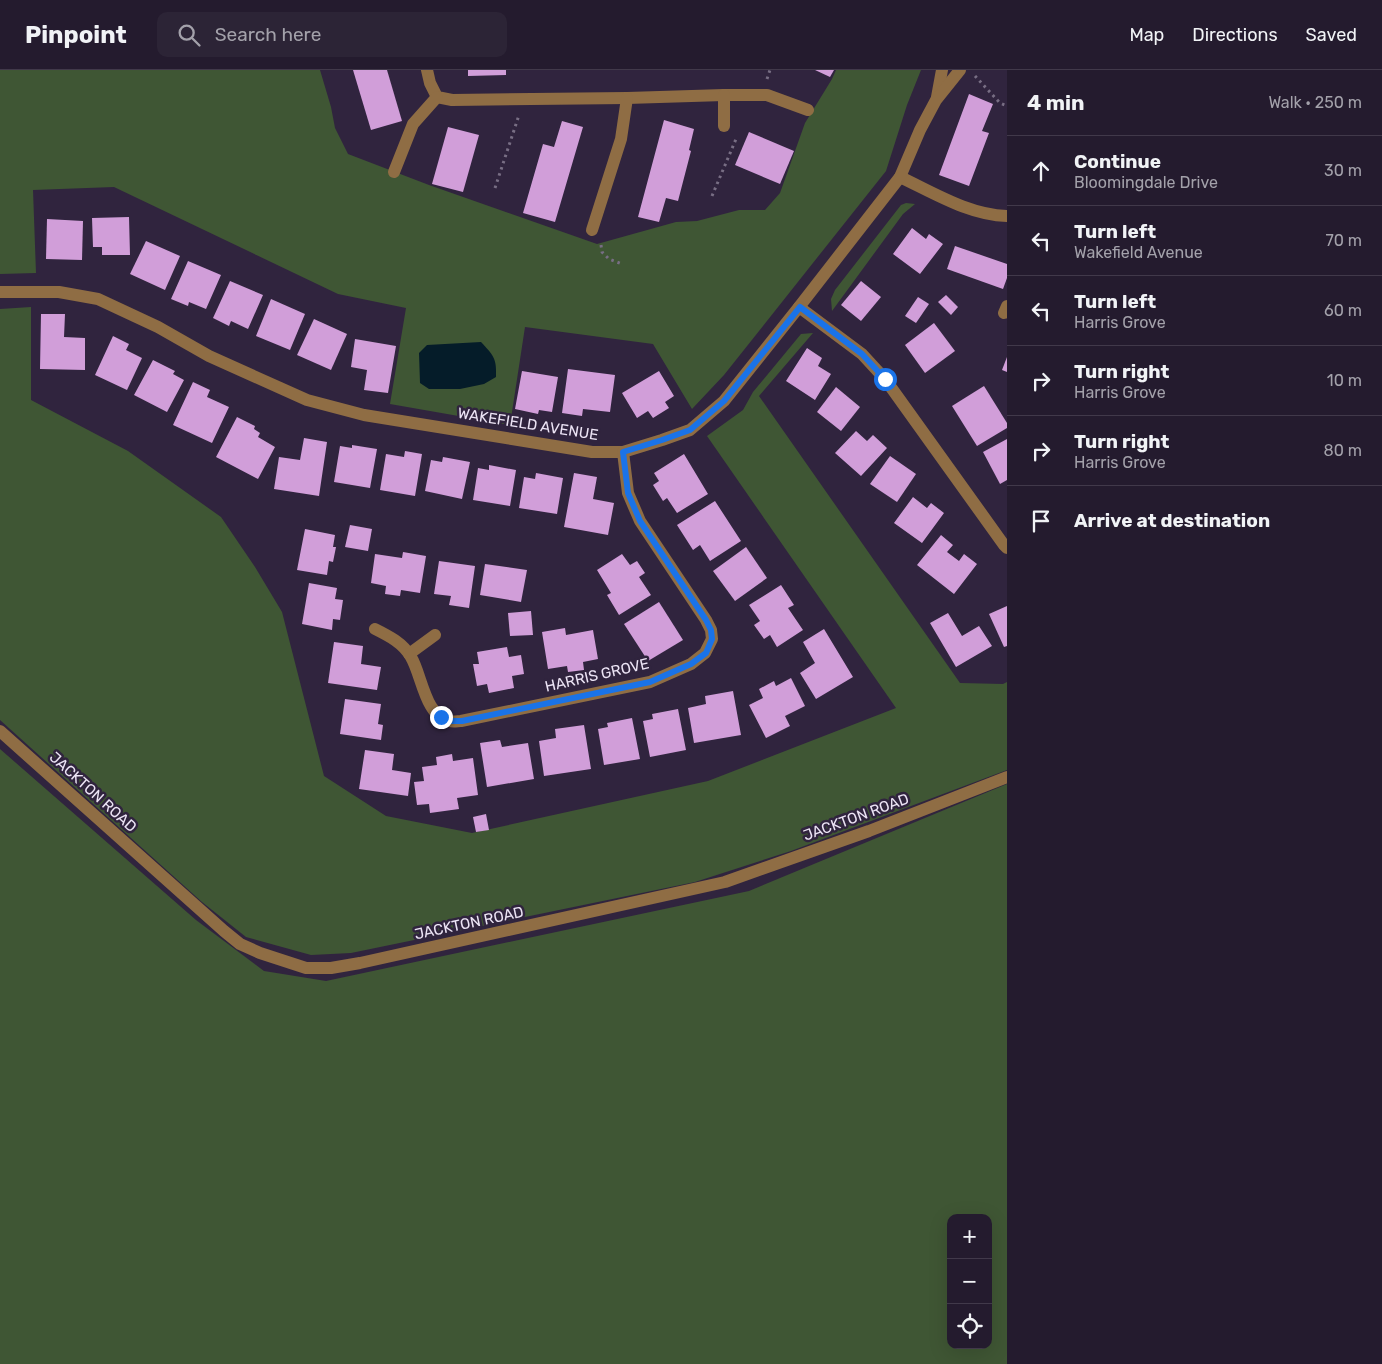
<!DOCTYPE html>
<meta charset="utf-8">
<style>
:root{--surface:#241b2e;--page:#2c2436;--text:#f1f3f6;--muted:#a3a1aa;--line:#41394a}
body{margin:0;font-family:Rubik,sans-serif;background:var(--page);color:var(--text)}
.controls{position:absolute;right:15px;bottom:15px;display:grid;overflow:hidden;border-radius:10px;box-shadow:0 5px 20px #0002}
.controls button{width:45px;height:45px;display:grid;place-items:center;padding:0;border:0;border-bottom:1px solid var(--line);background:var(--surface);color:var(--text);font:25px sans-serif}
.stop{position:absolute;width:15px;height:15px;margin:-11px;border:4px solid #1a73e8;border-radius:50%;background:#fff}
.stop.end{background:#1a73e8;border-color:#fff;box-shadow:0 1px 5px #0008}
.list{margin:0;padding:0;list-style:none}
h2{display:flex;justify-content:space-between;align-items:center;height:65px;margin:0;padding:0 20px;font-size:21px}
h2 small{font-size:16px;font-weight:400;color:var(--muted)}
.list li{display:grid;grid-template-columns:32px 1fr auto;gap:15px;align-items:center;box-sizing:border-box;height:70px;padding:0 20px;border-top:1px solid var(--line)}
.list b{display:block;font-size:19px;white-space:nowrap}
.list p{margin:0;font-size:16px;white-space:nowrap;color:var(--muted)}
.list em{font-size:16px;font-style:normal;color:var(--muted)}
.icon{flex:none;width:28px;height:28px;fill:none;stroke:currentColor;stroke-width:2;stroke-linecap:round;stroke-linejoin:round}
.map{position:relative;flex:none;width:1007px;height:1294px;overflow:hidden}
header{display:flex;align-items:center;gap:30px;box-sizing:border-box;height:70px;padding:0 25px;background:var(--surface);border-bottom:1px solid var(--line)}
header strong{font-size:24px}
nav{display:flex;gap:28px;margin-inline-start:auto;font-size:18px}
.search{width:350px;height:45px;background:var(--page);display:flex;align-items:center;gap:12px;box-sizing:border-box;padding:0 18px;border-radius:10px;color:var(--muted);font-size:19px}
main{display:flex}
aside{flex:1;background:var(--surface)}
.map>svg:first-child{display:block}
.green{fill:#3f5634;fill-rule:evenodd}
.water{fill:#051c29}
.building{fill:#d19ed9}
.lines{fill:none;stroke-linecap:round;stroke-linejoin:round}
.path{stroke:#786e84;stroke-width:3;stroke-dasharray:2.5 4;stroke-linecap:butt}
.minor{stroke:#8f6d44;stroke-width:12}
.route{stroke:#1a73e8;stroke-width:6}
.labels{text-anchor:middle;dominant-baseline:central;stroke-width:5;stroke-linejoin:round;paint-order:stroke}
.street-label{font-size:15px;fill:#ece4f5;stroke:#30243e}
</style>
<header>
<strong>Pinpoint</strong>
<div class="search"><svg class="icon" aria-label="search" viewBox="0 0 24 24"><circle cx="10" cy="10" r="6"/><path d="M15 15l6 6"/></svg>Search here</div>
<nav><a>Map</a><a>Directions</a><a>Saved</a></nav>
</header>
<main>
<div class="map">
<svg width="1007" height="1294" viewBox="0 0 1007 1294">
<rect width="100%" height="100%" fill="#30243e"/>
<g class="green">
<path d="M 0,0 L 320,0 L 331,37 L 335,58 L 348,84 L 429,115 L 597,174 L 676,152 L 697,151 L 739,140 L 765,140 L 780,123 L 805,53 L 832,9 L 836,0 L 921,0 L 907,35 L 886,101 L 724,305 L 692,339 L 653,274 L 525,257 L 510,355 L 390,334 L 406,238 L 338,224 L 114,117 L 33,120 L 36,203 L 0,204 Z"/>
<path d="M 906,133 L 915,134 L 903,144 L 832,241 L 831,229 L 835,220 L 901,135 Z"/>
<path d="M 31,237 L 31,330 L 128,381 L 221,447 L 255,497 L 282,542 L 324,706 L 386,746 L 472,763 L 708,711 L 896,638 L 707,366 L 743,340 L 753,322 L 801,264 L 813,263 L 759,326 L 960,613 L 1003,614 L 1007,612 L 1007,700 L 791,781 L 695,812 L 351,883 L 311,885 L 246,867 L 202,832 L 0,650 L 0,239 Z"/>
<path d="M 0,679 L 196,850 L 264,901 L 326,911 L 749,821 L 1007,714 L 1007,1294 L 0,1294 ZM 951,1148 L 988,1148 L 988,1275 L 951,1275 Z"/>
</g>
<path class="water" d="M 481,272 C 493,285 497,288 496,307 L 484,314 L 460,319 L 429,319 L 420,313 L 419,283 L 427,275 Z"/>
<g class="building">
<path d="M 353,0 L 387,0 L 402,51 L 371,60 Z"/>
<path d="M 468,0 L 506,0 L 506,5 L 468,6 Z"/>
<path d="M 815,0 L 834,0 L 830,7 Z"/>
<path d="M 969,24 L 993,34 L 982,61 L 989,63 L 969,116 L 939,105 Z"/>
<path d="M 664,50 L 694,59 L 689,80 L 691,81 L 678,131 L 666,128 L 659,152 L 638,147 Z"/>
<path d="M 562,51 L 583,57 L 555,152 L 523,143 L 543,74 L 554,77 Z"/>
<path d="M 448,57 L 479,65 L 463,122 L 432,114 Z"/>
<path d="M 749,62 L 794,81 L 780,114 L 735,95 Z"/>
<path d="M 129,147 L 130,185 L 102,185 L 102,177 L 93,177 L 92,148 Z"/>
<path d="M 47,149 L 83,151 L 82,190 L 46,189 Z"/>
<path d="M 912,158 L 926,169 L 929,164 L 943,174 L 920,204 L 893,184 Z"/>
<path d="M 146,171 L 180,186 L 165,220 L 130,204 Z"/>
<path d="M 955,176 L 1007,194 L 1007,208 L 1003,219 L 947,199 Z"/>
<path d="M 188,191 L 221,205 L 206,239 L 189,232 L 188,236 L 171,229 Z"/>
<path d="M 230,211 L 263,225 L 248,259 L 231,251 L 229,256 L 213,248 Z"/>
<path d="M 861,211 L 881,227 L 861,251 L 841,235 Z"/>
<path d="M 946,225 L 958,237 L 951,245 L 938,232 Z"/>
<path d="M 918,227 L 929,234 L 916,253 L 905,246 Z"/>
<path d="M 271,229 L 305,244 L 290,280 L 256,266 Z"/>
<path d="M 41,244 L 65,244 L 64,267 L 85,268 L 85,300 L 40,299 Z"/>
<path d="M 314,249 L 347,264 L 331,300 L 297,285 Z"/>
<path d="M 934,253 L 955,281 L 925,303 L 905,275 Z"/>
<path d="M 113,266 L 129,274 L 126,280 L 142,288 L 127,320 L 95,305 Z"/>
<path d="M 355,269 L 396,276 L 388,323 L 364,320 L 367,300 L 351,297 Z"/>
<path d="M 807,278 L 822,288 L 818,296 L 831,304 L 815,330 L 786,311 Z"/>
<path d="M 1007,287 L 1007,302 L 1002,300 Z"/>
<path d="M 153,290 L 175,301 L 173,304 L 184,310 L 167,342 L 134,325 Z"/>
<path d="M 568,299 L 615,305 L 610,342 L 583,339 L 582,346 L 562,343 Z"/>
<path d="M 522,301 L 558,307 L 552,342 L 539,340 L 538,344 L 515,339 Z"/>
<path d="M 659,301 L 674,326 L 665,332 L 669,338 L 653,348 L 648,341 L 637,348 L 622,323 Z"/>
<path d="M 193,312 L 210,320 L 207,327 L 229,337 L 212,373 L 173,355 Z"/>
<path d="M 984,316 L 1007,353 L 1007,358 L 977,376 L 952,336 Z"/>
<path d="M 836,317 L 860,337 L 841,361 L 817,342 Z"/>
<path d="M 237,347 L 255,356 L 254,359 L 260,363 L 258,367 L 275,377 L 258,409 L 216,387 Z"/>
<path d="M 856,361 L 867,371 L 873,365 L 887,378 L 861,406 L 835,383 Z"/>
<path d="M 304,368 L 327,372 L 319,426 L 274,419 L 279,387 L 300,390 Z"/>
<path d="M 1007,369 L 1007,410 L 1000,414 L 983,382 Z"/>
<path d="M 352,375 L 377,379 L 370,418 L 334,412 L 340,376 L 352,378 Z"/>
<path d="M 405,381 L 422,384 L 415,426 L 380,420 L 386,384 L 404,387 Z"/>
<path d="M 684,384 L 708,424 L 677,443 L 667,428 L 663,431 L 653,415 L 659,411 L 654,403 Z"/>
<path d="M 890,386 L 916,404 L 897,432 L 870,414 Z"/>
<path d="M 443,387 L 470,392 L 462,429 L 425,421 L 431,390 L 442,392 Z"/>
<path d="M 489,395 L 516,400 L 510,436 L 473,430 L 478,398 L 489,400 Z"/>
<path d="M 536,403 L 563,408 L 557,444 L 519,438 L 524,407 L 535,409 Z"/>
<path d="M 574,403 L 597,407 L 593,429 L 614,433 L 608,465 L 564,457 Z"/>
<path d="M 913,427 L 927,438 L 931,433 L 944,443 L 922,473 L 894,453 Z"/>
<path d="M 715,431 L 741,471 L 710,491 L 700,475 L 693,480 L 677,455 Z"/>
<path d="M 350,455 L 372,459 L 368,481 L 345,477 Z"/>
<path d="M 305,459 L 335,465 L 333,477 L 336,477 L 333,492 L 329,491 L 327,505 L 297,500 Z"/>
<path d="M 941,465 L 953,475 L 947,482 L 959,491 L 964,484 L 977,494 L 954,524 L 917,495 Z"/>
<path d="M 746,477 L 767,508 L 735,531 L 713,501 Z"/>
<path d="M 403,482 L 426,486 L 420,523 L 401,520 L 400,526 L 385,524 L 386,516 L 371,513 L 375,484 L 402,488 Z"/>
<path d="M 622,484 L 630,495 L 637,491 L 645,503 L 639,507 L 651,525 L 619,545 L 607,525 L 611,523 L 597,500 Z"/>
<path d="M 439,491 L 475,496 L 469,538 L 449,535 L 451,526 L 434,524 Z"/>
<path d="M 485,494 L 527,500 L 521,532 L 480,525 Z"/>
<path d="M 309,513 L 337,518 L 335,529 L 343,530 L 340,550 L 333,549 L 332,560 L 302,554 Z"/>
<path d="M 781,515 L 794,535 L 788,538 L 803,560 L 777,577 L 770,565 L 764,569 L 754,555 L 760,551 L 749,535 Z"/>
<path d="M 659,532 L 683,570 L 648,591 L 624,554 Z"/>
<path d="M 1007,536 L 1007,576 L 1004,577 L 989,544 Z"/>
<path d="M 531,541 L 533,565 L 510,566 L 508,543 Z"/>
<path d="M 948,543 L 962,566 L 979,556 L 992,576 L 956,597 L 930,553 Z"/>
<path d="M 565,558 L 566,565 L 593,560 L 598,589 L 583,592 L 584,600 L 568,602 L 567,596 L 548,599 L 542,562 Z"/>
<path d="M 824,559 L 853,607 L 816,629 L 800,603 L 815,593 L 803,572 Z"/>
<path d="M 334,572 L 363,576 L 361,594 L 381,597 L 377,620 L 328,613 Z"/>
<path d="M 507,577 L 509,587 L 521,585 L 524,604 L 512,606 L 514,618 L 489,623 L 487,614 L 477,616 L 473,594 L 479,594 L 477,582 Z"/>
<path d="M 791,608 L 805,636 L 785,646 L 790,656 L 766,668 L 749,635 L 763,628 L 759,619 L 774,611 L 776,616 Z"/>
<path d="M 733,621 L 741,665 L 694,673 L 688,638 L 706,634 L 705,626 Z"/>
<path d="M 345,629 L 381,634 L 378,654 L 383,655 L 381,670 L 340,664 Z"/>
<path d="M 678,639 L 686,680 L 650,687 L 643,651 L 653,649 L 652,644 Z"/>
<path d="M 632,648 L 640,689 L 604,695 L 598,659 L 608,657 L 607,653 Z"/>
<path d="M 584,655 L 591,699 L 544,706 L 539,671 L 556,668 L 555,659 Z"/>
<path d="M 500,670 L 502,677 L 528,673 L 534,709 L 487,717 L 480,673 Z"/>
<path d="M 365,680 L 394,684 L 392,700 L 411,703 L 408,726 L 359,719 Z"/>
<path d="M 452,684 L 453,691 L 473,688 L 478,725 L 457,728 L 459,739 L 430,743 L 429,734 L 417,735 L 414,712 L 424,711 L 422,697 L 437,695 L 436,687 Z"/>
<path d="M 486,744 L 489,760 L 476,762 L 473,747 Z"/>
</g>
<g class="lines">
<g class="path">
<path d="M 975,6 L 1000,33 L 1007,36"/>
<path d="M 767,9 L 770,0"/>
<path d="M 495,118 L 519,45"/>
<path d="M 712,126 L 736,69"/>
<path d="M 601,175 L 602,182 L 609,189 L 622,194"/>
</g>
<g class="minor">
<path d="M 427,0 L 430,13 L 437,27 L 452,30 L 627,28 L 724,25 L 767,25 L 808,40"/>
<path d="M 724,25 L 724,56"/>
<path d="M 937,27 L 942,0"/>
<path d="M 394,102 L 413,54 L 437,27"/>
<path d="M 900,107 C 934,123 969,145 1007,146"/>
<path d="M 592,160 L 621,69 L 627,28"/>
<path d="M 0,222 L 59,222 L 98,229 L 158,257 L 209,286 L 307,330 L 364,345 L 592,382 L 623,382 L 662,370 L 690,360 L 724,331 L 799,237 L 900,107 L 920,60 L 936,30 L 960,0"/>
<path d="M 799,237 L 862,284 L 885,309 L 1004,475 L 1007,478"/>
<path d="M 1004,243 L 1007,236"/>
<path d="M 375,559 C 389,566 403,573 411,587 C 422,605 425,647 450,651 C 453,652 458,651 461,651 L 650,612 L 691,594 L 705,583 L 712,569 L 711,560 L 706,550 L 640,451 L 628,423 L 623,382"/>
<path d="M 409,584 L 435,565"/>
<path d="M 0,661 L 224,861 L 240,874 L 260,883 L 306,898 L 331,898 L 360,893 L 725,812 L 869,761 L 1007,707"/>
</g>
</g>
<g class="lines">
<path class="route" d="M 441,647 L 449,651 L 462,651 L 650,612 L 691,594 L 706,583 L 712,569 L 711,560 L 706,550 L 640,451 L 628,423 L 623,382 L 662,370 L 690,360 L 724,331 L 800,237 L 862,284 L 885,309"/>
</g>
<g class="labels">
<g class="street-label">
<text transform="translate(528 354) rotate(9)">WAKEFIELD AVENUE</text>
<text transform="translate(597 605) rotate(-13)">HARRIS GROVE</text>
<text transform="translate(93 722) rotate(42)">JACKTON ROAD</text>
<text transform="translate(856 747) rotate(-20)">JACKTON ROAD</text>
<text transform="translate(469 853) rotate(-12)">JACKTON ROAD</text>
</g>
</g>
</svg>
<div class="controls">
<button>+</button>
<button>−</button>
<button><svg class="icon" aria-label="locate" viewBox="0 0 24 24"><circle cx="12" cy="12" r="6"/><path d="M12 2v4M12 18v4M2 12h4M18 12h4"/></svg></button>
</div>
<div class="stop" style="left:885px;top:309px"></div>
<div class="stop end" style="left:441px;top:647px"></div>
</div>
<aside>
<h2>4 min<small>Walk · 250 m</small></h2>
<ul class="list">
<li><svg class="icon" aria-label="ahead" viewBox="0 0 24 24"><path d="M12 20V5M6 11l6-6 6 6"/></svg><div><b>Continue</b><p>Bloomingdale Drive</p></div><em>30 m</em></li>
<li><svg class="icon" aria-label="left" viewBox="0 0 24 24"><path d="M17 20v-9H6M10 6l-5 5 5 5"/></svg><div><b>Turn left</b><p>Wakefield Avenue</p></div><em>70 m</em></li>
<li><svg class="icon" aria-label="left" viewBox="0 0 24 24"><path d="M17 20v-9H6M10 6l-5 5 5 5"/></svg><div><b>Turn left</b><p>Harris Grove</p></div><em>60 m</em></li>
<li><svg class="icon" aria-label="right" viewBox="0 0 24 24"><path d="M7 20v-9h11M14 6l5 5-5 5"/></svg><div><b>Turn right</b><p>Harris Grove</p></div><em>10 m</em></li>
<li><svg class="icon" aria-label="right" viewBox="0 0 24 24"><path d="M7 20v-9h11M14 6l5 5-5 5"/></svg><div><b>Turn right</b><p>Harris Grove</p></div><em>80 m</em></li>
<li><svg class="icon" aria-label="arrive" viewBox="0 0 24 24"><path d="M6 21V4h12l-3 4 3 4H6"/></svg><div><b>Arrive at destination</b></div></li>
</ul>
</aside>
</main>
